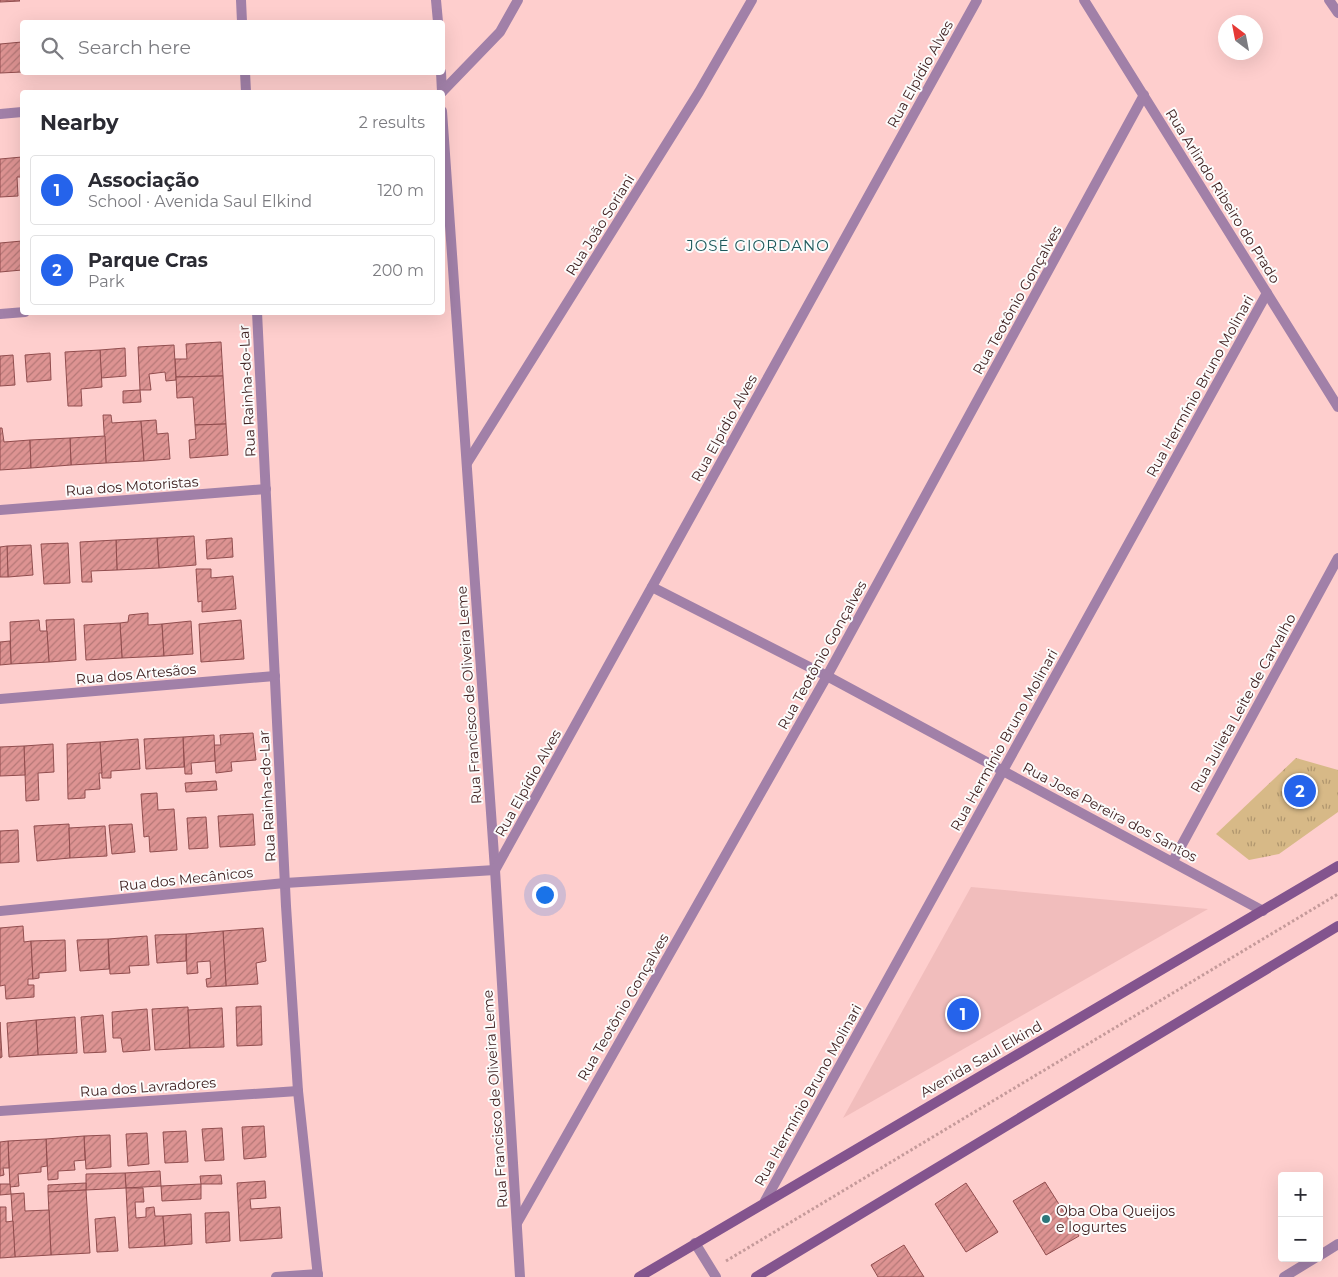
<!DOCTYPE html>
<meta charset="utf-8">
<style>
:root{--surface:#fff;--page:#f7f7f7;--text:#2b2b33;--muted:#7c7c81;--line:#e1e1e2;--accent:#2563eb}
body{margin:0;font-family:Montserrat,sans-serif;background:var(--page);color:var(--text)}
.controls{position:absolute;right:15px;bottom:15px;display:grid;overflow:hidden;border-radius:5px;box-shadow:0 5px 20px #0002}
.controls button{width:45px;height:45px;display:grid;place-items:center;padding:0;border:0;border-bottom:1px solid var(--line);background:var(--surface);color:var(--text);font:25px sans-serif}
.compass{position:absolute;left:1218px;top:15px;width:45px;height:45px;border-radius:50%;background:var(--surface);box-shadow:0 5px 20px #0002;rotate:328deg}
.you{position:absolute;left:544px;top:894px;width:18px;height:18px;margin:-12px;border:4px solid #fff;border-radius:50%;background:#1a73e8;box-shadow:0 0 0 8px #1a73e833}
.badge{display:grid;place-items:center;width:32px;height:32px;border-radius:50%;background:var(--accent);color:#fff;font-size:16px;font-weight:700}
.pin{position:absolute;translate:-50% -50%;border:2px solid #fff;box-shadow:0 1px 5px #0006}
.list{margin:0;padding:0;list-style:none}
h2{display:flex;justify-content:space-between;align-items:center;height:65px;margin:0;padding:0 20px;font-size:21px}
h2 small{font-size:16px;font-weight:400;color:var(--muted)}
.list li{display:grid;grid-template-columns:32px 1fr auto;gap:15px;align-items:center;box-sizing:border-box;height:70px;margin:0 10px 10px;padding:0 10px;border:1px solid var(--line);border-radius:5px}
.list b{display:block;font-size:19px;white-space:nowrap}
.list p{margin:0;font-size:16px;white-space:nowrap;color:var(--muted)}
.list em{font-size:16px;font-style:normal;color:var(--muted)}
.icon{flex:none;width:28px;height:28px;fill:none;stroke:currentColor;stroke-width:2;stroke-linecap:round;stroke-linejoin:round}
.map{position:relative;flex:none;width:1338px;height:1277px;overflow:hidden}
.search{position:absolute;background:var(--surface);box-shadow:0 5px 20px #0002;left:20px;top:20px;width:425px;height:55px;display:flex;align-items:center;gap:12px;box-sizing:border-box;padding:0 18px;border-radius:5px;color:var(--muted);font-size:19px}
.panel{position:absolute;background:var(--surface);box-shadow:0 5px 20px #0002;left:20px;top:90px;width:425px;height:225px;border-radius:5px}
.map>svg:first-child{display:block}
.built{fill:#f1bdbc}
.park{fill:url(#park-tufts)}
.building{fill:url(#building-hatch);stroke:#914d4e}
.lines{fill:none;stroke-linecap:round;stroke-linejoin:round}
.path{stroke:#c59a9a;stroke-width:3;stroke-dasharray:2.5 2.5;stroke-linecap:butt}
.street{stroke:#a180a8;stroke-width:10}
.secondary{stroke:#83548e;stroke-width:10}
.poi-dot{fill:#2d767a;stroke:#fcfcfc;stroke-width:2}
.labels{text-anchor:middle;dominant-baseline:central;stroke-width:4;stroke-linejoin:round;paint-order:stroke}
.street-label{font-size:14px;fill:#412323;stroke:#fcfcfc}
.poi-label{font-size:14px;fill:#412323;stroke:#fcfcfc;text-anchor:start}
.neighbourhood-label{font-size:15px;letter-spacing:1px;fill:#1e595c;stroke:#fcfcfc}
</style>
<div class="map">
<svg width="1338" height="1277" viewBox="0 0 1338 1277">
<defs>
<pattern id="park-tufts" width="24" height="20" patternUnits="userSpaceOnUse" patternTransform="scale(1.25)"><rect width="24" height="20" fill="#d7b987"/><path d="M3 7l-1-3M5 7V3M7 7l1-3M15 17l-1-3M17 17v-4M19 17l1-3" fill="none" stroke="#b0966e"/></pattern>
<pattern id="building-hatch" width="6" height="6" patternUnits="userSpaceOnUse" patternTransform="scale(1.25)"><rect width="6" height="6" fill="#dd9392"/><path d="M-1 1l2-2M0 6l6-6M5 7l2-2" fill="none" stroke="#b57877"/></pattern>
</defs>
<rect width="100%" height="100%" fill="#fececd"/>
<path class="built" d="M 971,887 L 1208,909 L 843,1118 Z"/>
<path class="park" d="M 1296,758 L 1338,770 L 1338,812 L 1279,854 L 1249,860 L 1216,834 Z"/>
<g class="building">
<path d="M 0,0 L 19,0 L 20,1 L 0,2 Z"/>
<path d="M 22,42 L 22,72 L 0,73 L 0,44 Z"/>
<path d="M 22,157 L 22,177 L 17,177 L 18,196 L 0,197 L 0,159 Z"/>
<path d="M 22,241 L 22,270 L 0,272 L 0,243 Z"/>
<path d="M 221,342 L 223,376 L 176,377 L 175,359 L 187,359 L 186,344 Z"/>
<path d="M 174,345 L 176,380 L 166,381 L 165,372 L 149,374 L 151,390 L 140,390 L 138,347 Z"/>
<path d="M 125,348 L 126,376 L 101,378 L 100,350 Z"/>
<path d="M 100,350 L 102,387 L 81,389 L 82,406 L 68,406 L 65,352 Z"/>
<path d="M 50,353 L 51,380 L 27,382 L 25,355 Z"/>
<path d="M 13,355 L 15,385 L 0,386 L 0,356 Z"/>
<path d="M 223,376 L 226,424 L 195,425 L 193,397 L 177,398 L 176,377 Z"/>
<path d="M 140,390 L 141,402 L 123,403 L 123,391 Z"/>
<path d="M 103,415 L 111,415 L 112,423 L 141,421 L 144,461 L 106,463 Z"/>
<path d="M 156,420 L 157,434 L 168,433 L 170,459 L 144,461 L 141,421 Z"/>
<path d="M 226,424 L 228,455 L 190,458 L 189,440 L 196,439 L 195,425 Z"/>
<path d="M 0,428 L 2,428 L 4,442 L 30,440 L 31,468 L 0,470 Z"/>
<path d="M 105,436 L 106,463 L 71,465 L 70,438 Z"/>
<path d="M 70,438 L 71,465 L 31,468 L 30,440 Z"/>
<path d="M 194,536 L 196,565 L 159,568 L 157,538 Z"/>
<path d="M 157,538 L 159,568 L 117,570 L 116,540 Z"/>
<path d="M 232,538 L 233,557 L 207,559 L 206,540 Z"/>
<path d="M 116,540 L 117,570 L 91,571 L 92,582 L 82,582 L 80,542 Z"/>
<path d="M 68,543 L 70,583 L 44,584 L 41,544 Z"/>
<path d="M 31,545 L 33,575 L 8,577 L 7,546 Z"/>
<path d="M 7,546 L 8,577 L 0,577 L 0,547 Z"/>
<path d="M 196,569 L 211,569 L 211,578 L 233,576 L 236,609 L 202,612 L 202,601 L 198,602 Z"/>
<path d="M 148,613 L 148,625 L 162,624 L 164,656 L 122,658 L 120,623 L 128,622 L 129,615 Z"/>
<path d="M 74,619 L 76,660 L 49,662 L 46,620 Z"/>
<path d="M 39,620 L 40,631 L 47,631 L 49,662 L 11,664 L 10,622 Z"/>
<path d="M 241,620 L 244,659 L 201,662 L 199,624 Z"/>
<path d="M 191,621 L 193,654 L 164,656 L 162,624 Z"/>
<path d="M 120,623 L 122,658 L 86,660 L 84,625 Z"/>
<path d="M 10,641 L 11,664 L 0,665 L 0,642 Z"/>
<path d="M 253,733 L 256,760 L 231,762 L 232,771 L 216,773 L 214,745 L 221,745 L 220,735 Z"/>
<path d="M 214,735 L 215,761 L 191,763 L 192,774 L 185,774 L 183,737 Z"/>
<path d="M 183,737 L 184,767 L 146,769 L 144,739 Z"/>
<path d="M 138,739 L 140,769 L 111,771 L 111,778 L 102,778 L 100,742 Z"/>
<path d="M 100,742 L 102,773 L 99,773 L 100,789 L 85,790 L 85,798 L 68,799 L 67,744 Z"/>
<path d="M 53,744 L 54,772 L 38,773 L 39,800 L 26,801 L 24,746 Z"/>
<path d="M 24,746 L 25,775 L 0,776 L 0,747 Z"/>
<path d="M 216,781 L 217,790 L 186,792 L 185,783 Z"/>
<path d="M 157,793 L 158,810 L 174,809 L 177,850 L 150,852 L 149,836 L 144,837 L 141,794 Z"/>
<path d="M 253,814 L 255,845 L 220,847 L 218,816 Z"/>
<path d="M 206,817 L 208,848 L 189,849 L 187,818 Z"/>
<path d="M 69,824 L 70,858 L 37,861 L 34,826 Z"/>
<path d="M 132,824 L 135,852 L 112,854 L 109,825 Z"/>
<path d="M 105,826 L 107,856 L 70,858 L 69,828 Z"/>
<path d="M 18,830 L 19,862 L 0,863 L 0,831 Z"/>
<path d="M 23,926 L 24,942 L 31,941 L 33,979 L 28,979 L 28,985 L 34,985 L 34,997 L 6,999 L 5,985 L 0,986 L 0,928 Z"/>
<path d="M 263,928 L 266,961 L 256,963 L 258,984 L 226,986 L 223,931 Z"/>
<path d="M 223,931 L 226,986 L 207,987 L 206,979 L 211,978 L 210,961 L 197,962 L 198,973 L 187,974 L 186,934 Z"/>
<path d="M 186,934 L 186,961 L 157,963 L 155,935 Z"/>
<path d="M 147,936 L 149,965 L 129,966 L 130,973 L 110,974 L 108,939 Z"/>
<path d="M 108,939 L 109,969 L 80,971 L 77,940 Z"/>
<path d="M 65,940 L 66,971 L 39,973 L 39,978 L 33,979 L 31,941 Z"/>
<path d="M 261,1006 L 262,1045 L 237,1046 L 236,1007 Z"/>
<path d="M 188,1007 L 190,1048 L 155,1050 L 152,1009 Z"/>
<path d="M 222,1008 L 224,1047 L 190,1048 L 188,1010 Z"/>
<path d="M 147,1009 L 150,1050 L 123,1052 L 121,1038 L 113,1038 L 112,1012 Z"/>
<path d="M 103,1015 L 106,1052 L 84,1053 L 81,1017 Z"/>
<path d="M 75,1017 L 77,1053 L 38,1055 L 36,1020 Z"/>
<path d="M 36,1020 L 38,1055 L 9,1057 L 7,1023 Z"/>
<path d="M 0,1022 L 2,1057 L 0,1058 Z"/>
<path d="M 264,1126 L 266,1157 L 244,1159 L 242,1127 Z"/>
<path d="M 222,1128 L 224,1160 L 205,1161 L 202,1129 Z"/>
<path d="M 186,1131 L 188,1162 L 165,1163 L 163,1132 Z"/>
<path d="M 147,1133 L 149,1164 L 128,1166 L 126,1134 Z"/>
<path d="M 110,1135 L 111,1167 L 86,1169 L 84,1136 Z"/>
<path d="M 84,1136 L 85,1160 L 74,1161 L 75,1170 L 58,1171 L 58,1179 L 48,1180 L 46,1139 Z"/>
<path d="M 46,1139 L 47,1166 L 41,1167 L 41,1172 L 18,1174 L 19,1186 L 10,1187 L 8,1141 Z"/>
<path d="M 8,1141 L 9,1168 L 3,1168 L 4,1175 L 0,1176 L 0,1142 Z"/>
<path d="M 160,1171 L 161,1186 L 126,1188 L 125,1173 Z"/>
<path d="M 125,1173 L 126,1188 L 86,1190 L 86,1174 Z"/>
<path d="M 221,1175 L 222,1184 L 201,1184 L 200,1176 Z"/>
<path d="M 265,1181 L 266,1198 L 250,1199 L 251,1209 L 280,1207 L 282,1238 L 240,1241 L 237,1183 Z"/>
<path d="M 1045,1182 L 1079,1236 L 1046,1255 L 1013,1201 Z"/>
<path d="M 86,1183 L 86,1190 L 48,1192 L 48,1185 Z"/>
<path d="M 966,1183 L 998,1232 L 966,1252 L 935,1204 Z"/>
<path d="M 0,1184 L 10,1184 L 11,1194 L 0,1195 Z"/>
<path d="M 201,1184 L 201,1199 L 162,1201 L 161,1186 Z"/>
<path d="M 126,1188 L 143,1188 L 144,1202 L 135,1202 L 136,1218 L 146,1217 L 146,1208 L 154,1207 L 155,1216 L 163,1216 L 165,1246 L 129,1248 Z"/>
<path d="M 86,1190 L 90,1253 L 51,1255 L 48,1192 Z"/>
<path d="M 24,1193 L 25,1211 L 49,1210 L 51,1255 L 15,1257 L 11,1194 Z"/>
<path d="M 0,1207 L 6,1207 L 6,1222 L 13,1221 L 15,1257 L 0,1258 Z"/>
<path d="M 229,1212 L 230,1241 L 206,1243 L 205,1213 Z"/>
<path d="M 191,1214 L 192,1244 L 165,1246 L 163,1216 Z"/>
<path d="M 115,1217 L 118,1251 L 97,1252 L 95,1219 Z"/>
<path d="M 904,1245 L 924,1277 L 878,1277 L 871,1265 Z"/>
</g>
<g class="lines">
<path class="path" d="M 726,1261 L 1338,894"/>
<g class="street">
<path d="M 241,0 L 242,22"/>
<path d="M 436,0 L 438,22"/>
<path d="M 1084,0 L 1338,407"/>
<path d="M 1329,0 L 1338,13"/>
<path d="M 245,72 L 246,92"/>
<path d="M 441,72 L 442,92"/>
<path d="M 442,92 L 500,32 L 518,0"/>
<path d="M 442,111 L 495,870 L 520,1277"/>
<path d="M 0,114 L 22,112"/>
<path d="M 257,312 L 286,906 L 298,1091 L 318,1277"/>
<path d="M 0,314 L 25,312"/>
<path d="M 467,463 L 699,92 L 752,0"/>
<path d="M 0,510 L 266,489"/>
<path d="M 652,587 L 827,676 L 1263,911"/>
<path d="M 0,699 L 275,676"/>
<path d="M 1173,861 L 1338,558"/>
<path d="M 0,911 L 285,883 L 495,870 L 977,0"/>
<path d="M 0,1111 L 298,1091"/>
<path d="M 765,1201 L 1267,293"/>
<path d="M 517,1223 L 827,676 L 1144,95"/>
<path d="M 695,1243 L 716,1277"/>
<path d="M 1319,1256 L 1338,1244"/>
<path d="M 276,1277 L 318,1274"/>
<path d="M 1284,1277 L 1315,1258"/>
</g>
<g class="secondary">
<path d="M 639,1277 L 1338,866"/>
<path d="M 756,1277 L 1338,926"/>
</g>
</g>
<circle class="poi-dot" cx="1046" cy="1219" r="5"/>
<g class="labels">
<g class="street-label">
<text transform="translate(920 74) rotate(-61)">Rua Elpídio Alves</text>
<text transform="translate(1223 196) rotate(58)">Rua Arlindo Ribeiro do Prado</text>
<text transform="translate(600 225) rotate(-58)">Rua João Soriani</text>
<text transform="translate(1017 300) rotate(-61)">Rua Teotônio Gonçalves</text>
<text transform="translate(1200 386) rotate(-61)">Rua Hermínio Bruno Molinari</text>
<text transform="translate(247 391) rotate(-93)">Rua Rainha-do-Lar</text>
<text transform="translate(724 428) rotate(-61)">Rua Elpídio Alves</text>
<text transform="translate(132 486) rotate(-4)">Rua dos Motoristas</text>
<text transform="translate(822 655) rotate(-61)">Rua Teotônio Gonçalves</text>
<text transform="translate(136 674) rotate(-5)">Rua dos Artesãos</text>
<text transform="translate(469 695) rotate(-94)">Rua Francisco de Oliveira Leme</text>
<text transform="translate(1243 703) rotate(-61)">Rua Julieta Leite de Carvalho</text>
<text transform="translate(1004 740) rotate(-61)">Rua Hermínio Bruno Molinari</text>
<text transform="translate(528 783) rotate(-61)">Rua Elpídio Alves</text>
<text transform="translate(267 796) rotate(-93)">Rua Rainha-do-Lar</text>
<text transform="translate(1110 812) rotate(28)">Rua José Pereira dos Santos</text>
<text transform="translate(186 879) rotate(-6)">Rua dos Mecânicos</text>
<text transform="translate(623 1007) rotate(-60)">Rua Teotônio Gonçalves</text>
<text transform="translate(981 1059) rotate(-30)">Avenida Saul Elkind</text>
<text transform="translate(148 1087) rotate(-4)">Rua dos Lavradores</text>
<text transform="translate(808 1095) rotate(-61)">Rua Hermínio Bruno Molinari</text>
<text transform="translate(495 1099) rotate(-94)">Rua Francisco de Oliveira Leme</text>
</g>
<g class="poi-label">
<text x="1056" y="1211">Oba Oba Queijos<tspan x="1056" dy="16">e Iogurtes</tspan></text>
</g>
<g class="neighbourhood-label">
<text x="758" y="245">JOSÉ GIORDANO</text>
</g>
</g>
</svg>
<div class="controls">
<button>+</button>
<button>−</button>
</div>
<svg class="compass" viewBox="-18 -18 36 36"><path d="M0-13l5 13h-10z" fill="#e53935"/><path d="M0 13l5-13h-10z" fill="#7c7c81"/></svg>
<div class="you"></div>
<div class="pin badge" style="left:963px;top:1014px">1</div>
<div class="pin badge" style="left:1300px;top:791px">2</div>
<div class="search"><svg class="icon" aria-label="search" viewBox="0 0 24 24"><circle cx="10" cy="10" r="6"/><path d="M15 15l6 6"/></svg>Search here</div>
<section class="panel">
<h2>Nearby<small>2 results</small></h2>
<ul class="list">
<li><span class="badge">1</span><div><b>Associação</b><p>School · Avenida Saul Elkind</p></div><em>120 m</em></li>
<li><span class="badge">2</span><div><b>Parque Cras</b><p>Park</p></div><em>200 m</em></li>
</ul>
</section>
</div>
